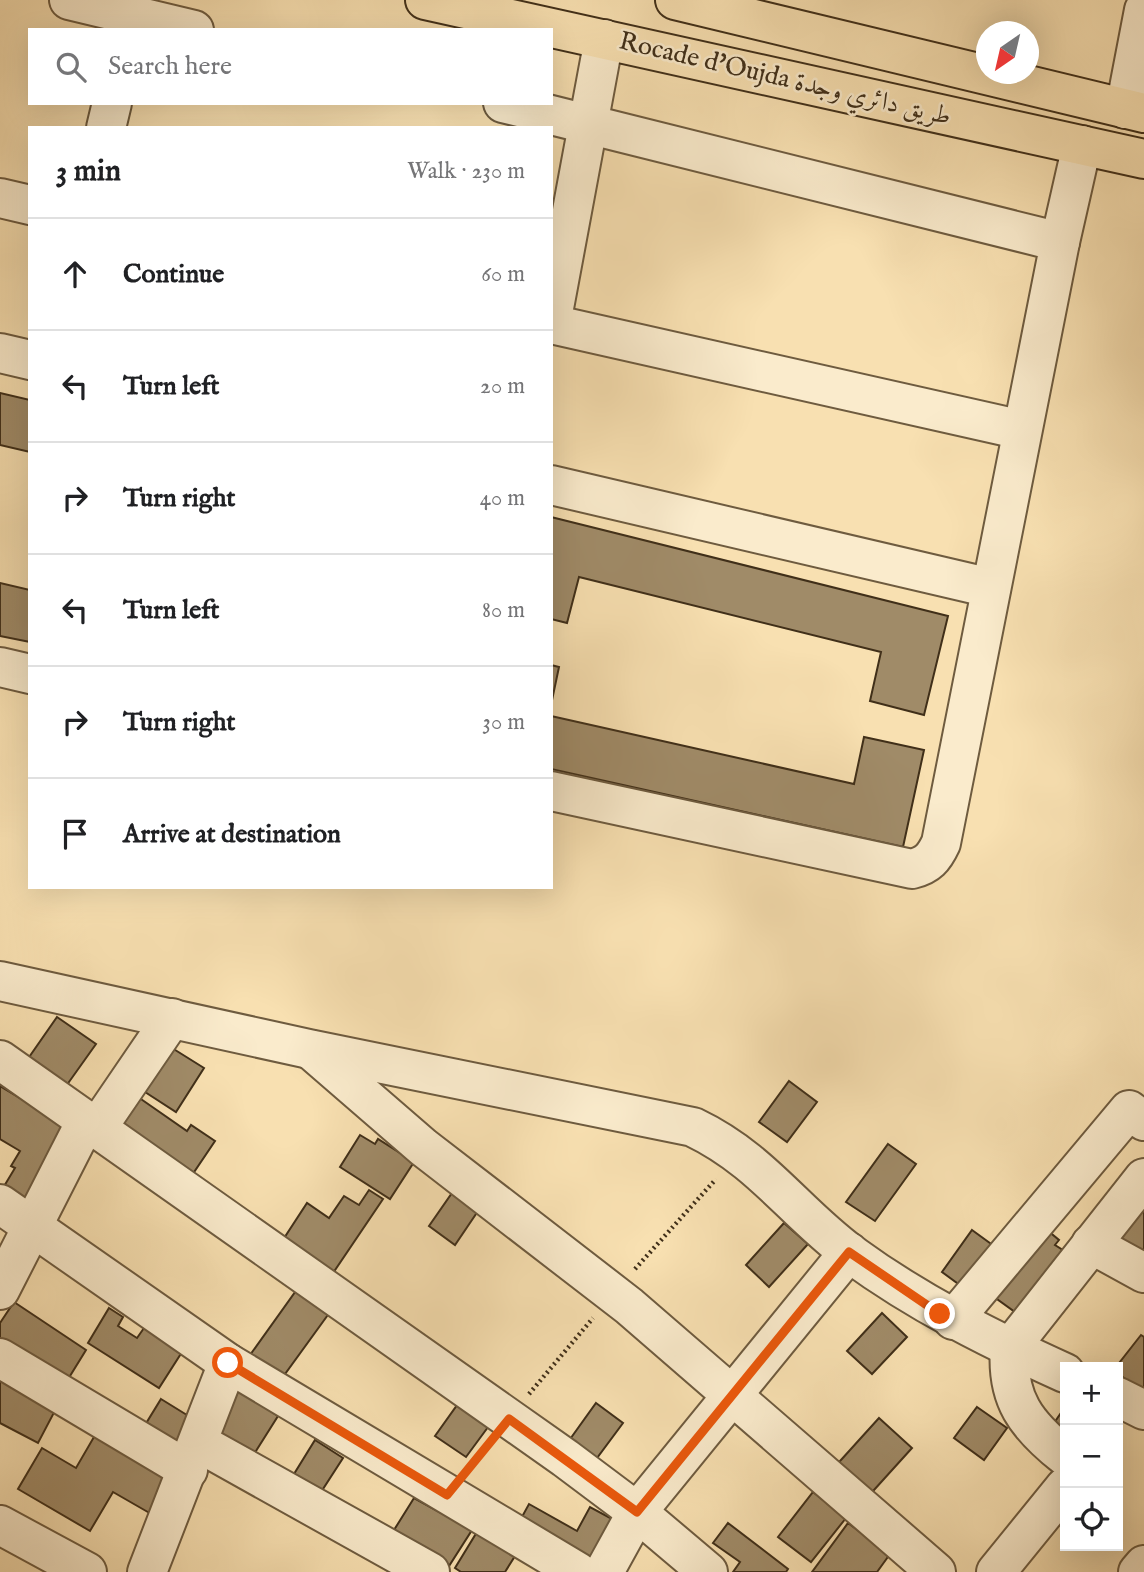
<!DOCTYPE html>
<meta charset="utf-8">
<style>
:root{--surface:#fff;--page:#f6f6f6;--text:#202124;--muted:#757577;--line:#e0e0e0}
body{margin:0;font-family:"IM FELL English",Amiri,serif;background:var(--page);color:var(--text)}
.controls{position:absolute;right:21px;bottom:21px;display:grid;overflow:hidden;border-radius:0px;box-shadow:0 7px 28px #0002}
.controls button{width:63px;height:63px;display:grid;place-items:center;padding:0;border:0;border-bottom:2px solid var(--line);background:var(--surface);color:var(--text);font:35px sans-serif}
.compass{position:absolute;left:976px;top:21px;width:63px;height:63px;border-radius:50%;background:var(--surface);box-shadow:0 7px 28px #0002;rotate:214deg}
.stop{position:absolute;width:21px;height:21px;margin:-16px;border:5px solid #ea580c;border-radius:50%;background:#fff}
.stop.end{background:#ea580c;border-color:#fff;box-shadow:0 2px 7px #0008}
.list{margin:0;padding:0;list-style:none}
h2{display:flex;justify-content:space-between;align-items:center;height:91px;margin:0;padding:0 28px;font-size:30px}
h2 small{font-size:23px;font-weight:400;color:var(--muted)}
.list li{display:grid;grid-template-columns:46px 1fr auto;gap:21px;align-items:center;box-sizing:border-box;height:112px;padding:0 28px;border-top:2px solid var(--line)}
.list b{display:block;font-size:26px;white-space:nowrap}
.list em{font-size:23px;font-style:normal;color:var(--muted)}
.icon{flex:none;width:38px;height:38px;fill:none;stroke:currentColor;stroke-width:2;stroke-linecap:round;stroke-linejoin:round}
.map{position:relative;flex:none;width:1144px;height:1572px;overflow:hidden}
.search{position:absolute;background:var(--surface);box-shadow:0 7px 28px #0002;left:28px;top:28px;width:525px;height:77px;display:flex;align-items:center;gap:18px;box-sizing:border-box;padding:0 24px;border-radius:0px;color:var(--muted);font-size:26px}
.panel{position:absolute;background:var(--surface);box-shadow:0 7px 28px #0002;left:28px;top:126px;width:525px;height:763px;border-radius:0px}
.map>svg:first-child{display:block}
.building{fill:#a08b68;stroke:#402f19;stroke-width:2}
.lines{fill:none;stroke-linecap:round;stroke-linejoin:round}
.minor-casing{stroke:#6e5b3f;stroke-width:42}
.highway-casing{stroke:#402f19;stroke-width:42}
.path{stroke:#402f19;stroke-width:4.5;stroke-dasharray:2 3.5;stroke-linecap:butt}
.minor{stroke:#faebcc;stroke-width:38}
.highway{stroke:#f8e0b1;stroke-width:38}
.route{stroke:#ea580c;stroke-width:9}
.labels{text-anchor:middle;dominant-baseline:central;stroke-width:5;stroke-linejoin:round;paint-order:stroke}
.street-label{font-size:26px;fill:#402f19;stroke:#faebcc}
</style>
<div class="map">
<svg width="1144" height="1572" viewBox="0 0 1144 1572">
<rect width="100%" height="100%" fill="#f8e0b1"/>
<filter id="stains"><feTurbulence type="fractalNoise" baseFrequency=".00286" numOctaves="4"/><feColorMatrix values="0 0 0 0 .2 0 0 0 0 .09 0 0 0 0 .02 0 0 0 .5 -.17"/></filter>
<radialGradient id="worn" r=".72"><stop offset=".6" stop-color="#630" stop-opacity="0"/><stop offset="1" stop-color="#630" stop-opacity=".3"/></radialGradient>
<g class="building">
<path d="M 0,393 L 30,400 L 30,452 L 0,445 Z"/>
<path d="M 551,517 L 948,616 L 924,715 L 870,701 L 881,652 L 579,577 L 567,623 L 551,619 Z"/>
<path d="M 0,583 L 30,590 L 30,642 L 0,636 Z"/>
<path d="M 551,665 L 559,667 L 551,705 Z"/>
<path d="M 551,716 L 854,784 L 864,737 L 924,750 L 903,847 L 551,769 Z"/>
<path d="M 57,1017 L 96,1044 L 64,1089 L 25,1063 Z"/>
<path d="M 172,1048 L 204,1068 L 176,1112 L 145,1092 Z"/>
<path d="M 789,1081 L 817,1102 L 787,1142 L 759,1122 Z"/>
<path d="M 0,1086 L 75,1131 L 28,1210 L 0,1193 L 15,1168 L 11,1166 L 20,1151 L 0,1139 Z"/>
<path d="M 138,1097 L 187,1131 L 191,1125 L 215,1141 L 188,1181 L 115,1129 Z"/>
<path d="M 360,1135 L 375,1144 L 378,1139 L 414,1162 L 390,1199 L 340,1167 Z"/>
<path d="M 888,1144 L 916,1164 L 875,1221 L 846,1202 Z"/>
<path d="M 369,1190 L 383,1199 L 327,1282 L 277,1249 L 307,1203 L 329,1218 L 344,1196 L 359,1205 Z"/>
<path d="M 452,1193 L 478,1211 L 455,1245 L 429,1226 Z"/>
<path d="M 1144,1209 L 1144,1259 L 1110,1238 Z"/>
<path d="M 784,1223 L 808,1244 L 769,1287 L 746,1265 Z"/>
<path d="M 1041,1225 L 1059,1240 L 1055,1245 L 1066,1252 L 1019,1315 L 990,1294 Z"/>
<path d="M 972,1230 L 998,1249 L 968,1291 L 942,1272 Z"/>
<path d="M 298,1288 L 330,1312 L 277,1385 L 245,1362 Z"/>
<path d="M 14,1302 L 86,1350 L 65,1384 L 0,1342 L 0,1323 Z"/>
<path d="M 109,1308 L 123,1317 L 118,1326 L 137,1338 L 144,1328 L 182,1352 L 159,1388 L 88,1343 Z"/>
<path d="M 882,1313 L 907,1337 L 872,1374 L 847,1351 Z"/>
<path d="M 1141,1335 L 1144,1337 L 1144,1391 L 1118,1374 L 1116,1367 Z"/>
<path d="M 0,1371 L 59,1403 L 38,1443 L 0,1423 Z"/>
<path d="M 238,1390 L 278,1416 L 251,1459 L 210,1433 Z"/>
<path d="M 161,1399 L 195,1420 L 177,1451 L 142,1430 Z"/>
<path d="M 460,1401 L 491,1423 L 466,1457 L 435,1436 Z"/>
<path d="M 596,1403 L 623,1423 L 594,1462 L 568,1442 Z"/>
<path d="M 977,1407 L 1007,1428 L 984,1460 L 954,1438 Z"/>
<path d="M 1065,1407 L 1065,1435 L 1052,1426 Z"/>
<path d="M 879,1418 L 912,1448 L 864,1501 L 831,1471 Z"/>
<path d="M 98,1430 L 176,1475 L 153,1515 L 113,1492 L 90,1531 L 18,1489 L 42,1448 L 76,1468 Z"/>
<path d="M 315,1440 L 343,1458 L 321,1492 L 294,1474 Z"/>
<path d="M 813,1492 L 846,1518 L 811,1562 L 778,1537 Z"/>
<path d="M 414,1498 L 472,1530 L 449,1566 L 394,1530 Z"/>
<path d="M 529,1504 L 577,1531 L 590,1507 L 614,1520 L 588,1566 L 517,1526 Z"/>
<path d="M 728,1523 L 788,1569 L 786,1572 L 733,1572 L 740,1562 L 713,1543 Z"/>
<path d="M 848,1523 L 890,1554 L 877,1572 L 812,1572 Z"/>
<path d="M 477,1532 L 515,1556 L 505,1572 L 461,1572 L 455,1568 Z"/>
</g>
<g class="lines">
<defs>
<g id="minor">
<path d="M 69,0 L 194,30"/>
<path d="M 503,103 L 1060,242 L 941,843 C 934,858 928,865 912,869 L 551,791"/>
<path d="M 1125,109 L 1144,10"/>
<path d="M 106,128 L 112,103"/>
<path d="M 0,198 L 30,205"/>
<path d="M 1060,242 L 1082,145"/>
<path d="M 551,324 L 1022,430"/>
<path d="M 551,324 L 604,39"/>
<path d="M 0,353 L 30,360"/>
<path d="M 551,485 L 991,588"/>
<path d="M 0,667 L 30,674"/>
<path d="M 0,981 L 309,1049 L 693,1127 C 762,1160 793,1211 851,1254 C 918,1303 990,1339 1065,1373"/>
<path d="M 311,1050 L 423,1147 L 629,1306 L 936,1572"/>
<path d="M 0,1060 L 565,1458 L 637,1512 L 708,1572"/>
<path d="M 97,1128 L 172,1018"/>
<path d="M 0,1204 L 228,1363 L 578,1572"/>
<path d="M 1091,1244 L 1144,1273"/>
<path d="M 0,1290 L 86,1121"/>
<path d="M 953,1320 L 1129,1110 L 1144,1121"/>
<path d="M 0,1358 L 188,1470"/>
<path d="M 1118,1397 L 1144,1410"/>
<path d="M 199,1443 L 430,1572"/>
<path d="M 1065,1456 C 1026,1425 1006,1399 1010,1348 L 1144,1178"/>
<path d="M 0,1525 L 87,1572"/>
<path d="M 147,1572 L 228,1363"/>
<path d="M 604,1572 L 637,1512 L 849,1252"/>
<path d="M 996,1572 L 1065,1487"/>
<path d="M 1138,1572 L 1144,1565"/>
</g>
<g id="highway">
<path d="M 425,0 L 1144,159"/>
<path d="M 675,0 L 1144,113"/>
</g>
</defs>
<use href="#minor" class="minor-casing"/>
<use href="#highway" class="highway-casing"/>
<g class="path">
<path d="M 635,1269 L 716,1179"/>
<path d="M 529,1394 L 593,1318"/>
<path d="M 467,1470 L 488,1444"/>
</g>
<use href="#minor" class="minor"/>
<use href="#highway" class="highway"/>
</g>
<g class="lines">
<path class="route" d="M 228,1363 L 447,1495 L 509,1419 L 637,1512 L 849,1252 L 940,1314"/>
</g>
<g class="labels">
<g class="street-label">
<text transform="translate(785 79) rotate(13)">Rocade d'Oujda طريق دائري وجدة</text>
</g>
</g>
<rect width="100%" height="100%" filter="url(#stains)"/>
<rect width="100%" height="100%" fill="url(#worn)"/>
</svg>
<div class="controls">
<button>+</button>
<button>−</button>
<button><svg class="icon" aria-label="locate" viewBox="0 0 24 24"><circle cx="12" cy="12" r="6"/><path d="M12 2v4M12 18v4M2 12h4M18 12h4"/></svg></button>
</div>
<svg class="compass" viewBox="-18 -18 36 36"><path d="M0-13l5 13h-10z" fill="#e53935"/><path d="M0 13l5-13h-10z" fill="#757577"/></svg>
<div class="stop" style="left:228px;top:1363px"></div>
<div class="stop end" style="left:940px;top:1314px"></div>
<div class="search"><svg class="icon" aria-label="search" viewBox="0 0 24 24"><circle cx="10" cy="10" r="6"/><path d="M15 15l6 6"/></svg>Search here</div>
<section class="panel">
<h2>3 min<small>Walk · 230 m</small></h2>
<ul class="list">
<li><svg class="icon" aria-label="ahead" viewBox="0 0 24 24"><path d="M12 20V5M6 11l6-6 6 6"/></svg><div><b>Continue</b></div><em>60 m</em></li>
<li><svg class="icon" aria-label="left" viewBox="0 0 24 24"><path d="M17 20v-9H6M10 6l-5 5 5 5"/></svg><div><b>Turn left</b></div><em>20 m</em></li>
<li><svg class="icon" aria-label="right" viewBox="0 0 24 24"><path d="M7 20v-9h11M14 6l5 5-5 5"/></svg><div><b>Turn right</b></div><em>40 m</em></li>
<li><svg class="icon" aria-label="left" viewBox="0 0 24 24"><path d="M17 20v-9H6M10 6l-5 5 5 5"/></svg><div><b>Turn left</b></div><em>80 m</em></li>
<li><svg class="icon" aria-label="right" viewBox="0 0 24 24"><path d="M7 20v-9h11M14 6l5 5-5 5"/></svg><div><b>Turn right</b></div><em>30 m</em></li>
<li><svg class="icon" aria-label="arrive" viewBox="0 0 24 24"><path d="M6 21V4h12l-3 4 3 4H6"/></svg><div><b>Arrive at destination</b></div></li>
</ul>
</section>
</div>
